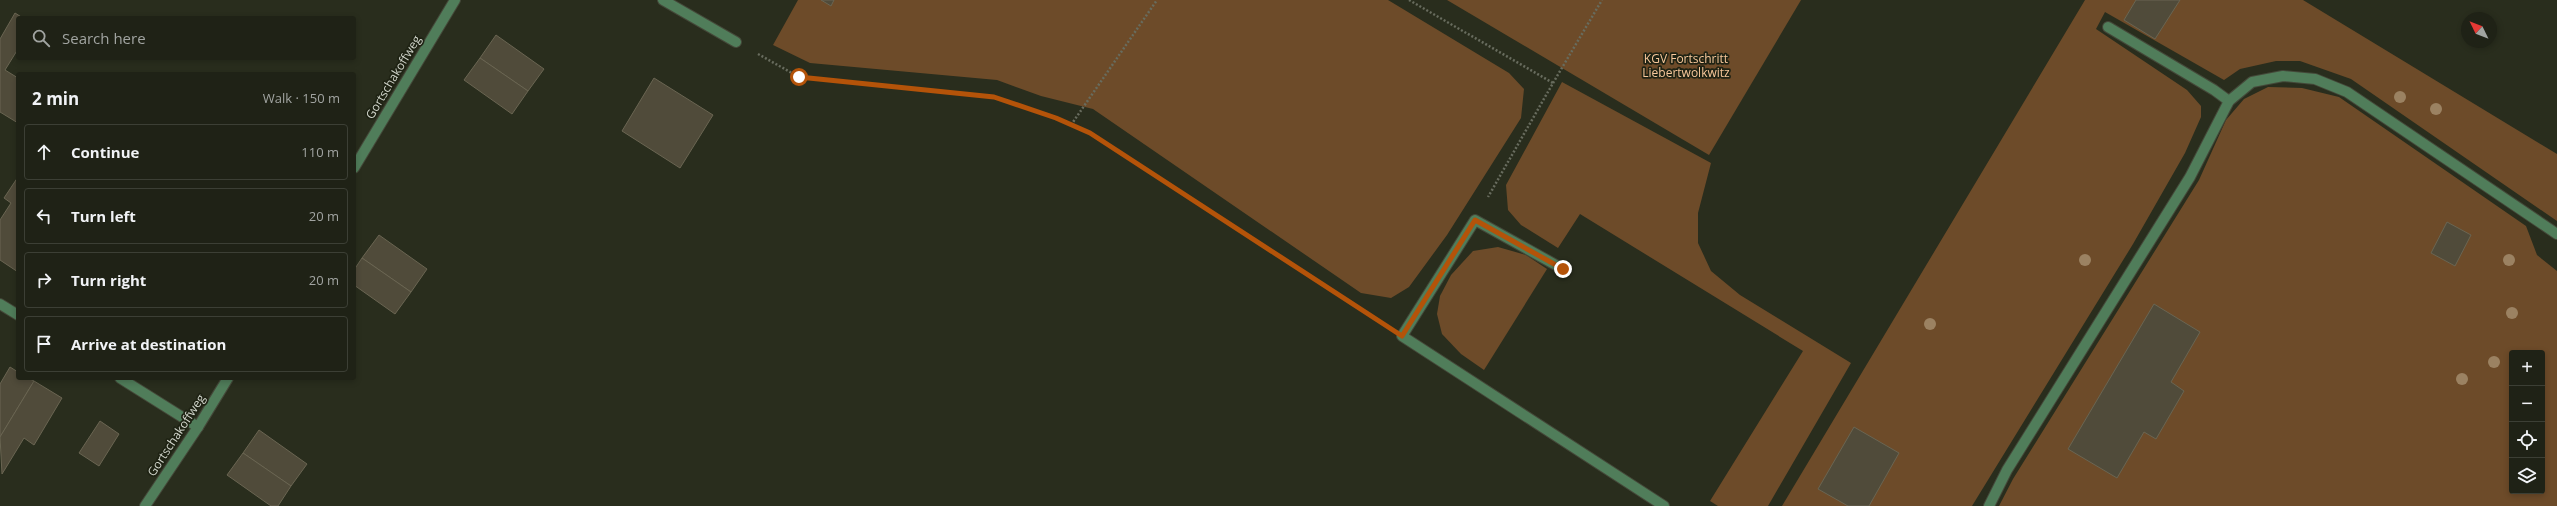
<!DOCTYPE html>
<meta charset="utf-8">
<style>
:root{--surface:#1f2216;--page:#272a1f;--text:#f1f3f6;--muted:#a1a4a1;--line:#3c3f35}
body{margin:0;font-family:"Open Sans",sans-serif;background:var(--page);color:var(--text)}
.controls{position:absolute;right:12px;bottom:12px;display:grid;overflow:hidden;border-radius:4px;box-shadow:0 2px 6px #0003}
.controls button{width:36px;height:36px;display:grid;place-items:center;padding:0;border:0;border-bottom:1px solid var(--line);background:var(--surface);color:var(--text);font:20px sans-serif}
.compass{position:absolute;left:2461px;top:12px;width:36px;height:36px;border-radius:50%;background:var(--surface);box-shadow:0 2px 6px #0003;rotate:313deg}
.stop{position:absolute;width:12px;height:12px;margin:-9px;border:3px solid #b45309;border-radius:50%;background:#fff}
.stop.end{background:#b45309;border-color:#fff;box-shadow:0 1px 4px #0008}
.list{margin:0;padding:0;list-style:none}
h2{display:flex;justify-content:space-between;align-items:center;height:52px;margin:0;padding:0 16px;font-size:17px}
h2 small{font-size:13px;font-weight:400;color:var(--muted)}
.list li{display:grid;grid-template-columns:26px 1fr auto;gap:12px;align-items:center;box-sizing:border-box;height:56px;margin:0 8px 8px;padding:0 8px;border:1px solid var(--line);border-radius:4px}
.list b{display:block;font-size:15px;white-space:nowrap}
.list em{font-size:13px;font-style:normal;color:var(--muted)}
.icon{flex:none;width:22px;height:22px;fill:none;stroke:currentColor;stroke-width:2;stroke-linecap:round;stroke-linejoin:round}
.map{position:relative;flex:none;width:2557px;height:506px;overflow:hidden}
.search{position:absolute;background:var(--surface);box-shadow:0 2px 6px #0003;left:16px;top:16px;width:340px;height:44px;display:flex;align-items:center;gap:10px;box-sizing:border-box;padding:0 14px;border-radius:4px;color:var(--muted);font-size:15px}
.panel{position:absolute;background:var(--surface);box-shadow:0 2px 6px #0003;left:16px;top:72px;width:340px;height:308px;border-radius:4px}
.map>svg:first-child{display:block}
.green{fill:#6d4b29;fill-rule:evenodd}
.building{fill:#504b3a;stroke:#6a6552}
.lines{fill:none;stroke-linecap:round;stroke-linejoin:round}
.minor-casing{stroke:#444839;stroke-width:12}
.path{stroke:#686c5e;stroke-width:2.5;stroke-dasharray:2 2;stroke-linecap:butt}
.minor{stroke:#507d5a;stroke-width:10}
.tree{fill:#9b8262}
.route{stroke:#b45309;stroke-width:5}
.labels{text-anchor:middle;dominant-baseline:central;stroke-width:3.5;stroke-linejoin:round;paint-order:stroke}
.park-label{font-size:12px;fill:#f8c89b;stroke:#1f2314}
.street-label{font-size:12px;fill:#d2d6cc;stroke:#1f2314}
</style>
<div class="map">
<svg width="2557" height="506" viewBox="0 0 2557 506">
<rect width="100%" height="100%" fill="#292d1d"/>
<g class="green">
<path d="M 798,0 L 1388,0 L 1509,73 L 1524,89 L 1521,118 L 1447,235 L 1409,287 L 1391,298 L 1361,293 L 1093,109 L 1041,96 L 997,80 L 810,63 L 773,45 Z"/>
<path d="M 1447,0 L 1801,0 L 1709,155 Z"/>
<path d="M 2085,0 L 2303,0 L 2557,154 L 2557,221 L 2351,79 L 2300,61 L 2276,61 L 2240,69 L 2224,80 L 2105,12 L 2096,29 L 2187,90 L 2201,106 L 2201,117 L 2185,153 L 2133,244 L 1972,506 L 1782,506 Z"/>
<path d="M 1562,82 L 1711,163 L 1698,213 L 1698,243 L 1711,271 L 1740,295 L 1851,363 L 1768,506 L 1718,506 L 1710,501 L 1803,351 L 1580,214 L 1558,248 L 1521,225 L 1508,210 L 1506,185 Z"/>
<path d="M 2268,87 L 2302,88 L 2339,97 L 2526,226 L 2537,255 L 2557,271 L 2557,506 L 1999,506 L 2013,479 L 2199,180 L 2226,120 L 2244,99 ZM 2512,353 L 2542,353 L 2542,491 L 2512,491 Z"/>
<path d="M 1498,247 L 1526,255 L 1547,269 L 1484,370 L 1461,354 L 1442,334 L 1437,314 L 1440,296 L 1451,275 L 1473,251 Z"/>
</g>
<g class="building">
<path d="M 821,0 L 834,0 L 831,6 Z"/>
<path d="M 2136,0 L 2180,0 L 2155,39 L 2124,20 Z"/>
<path d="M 15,13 L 23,18 L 18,18 L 18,49 L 5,70 L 18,78 L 18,123 L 0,112 L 0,39 Z"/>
<path d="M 496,35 L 544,69 L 528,91 L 480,58 Z"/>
<path d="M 480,58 L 528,91 L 512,114 L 464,80 Z"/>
<path d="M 654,78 L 713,115 L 680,168 L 622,131 Z"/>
<path d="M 18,177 L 18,272 L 0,260 L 0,220 L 11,203 L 4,198 Z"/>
<path d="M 2447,222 L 2471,235 L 2455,266 L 2431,253 Z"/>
<path d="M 379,235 L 427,269 L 411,292 L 362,258 Z"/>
<path d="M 362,258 L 411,292 L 395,314 L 354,285 L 354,270 Z"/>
<path d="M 2154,304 L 2200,332 L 2171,382 L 2184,391 L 2156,439 L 2144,432 L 2117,478 L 2068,449 Z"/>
<path d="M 10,367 L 18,372 L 18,378 L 28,378 L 34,381 L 0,437 L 0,384 Z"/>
<path d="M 34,381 L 62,398 L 34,445 L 24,438 L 2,474 L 0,437 Z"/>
<path d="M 100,421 L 119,434 L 99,466 L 79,453 Z"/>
<path d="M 1854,427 L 1899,453 L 1869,506 L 1848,506 L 1818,489 Z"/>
<path d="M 259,430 L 307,464 L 291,486 L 243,453 Z"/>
<path d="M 243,453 L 291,486 L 278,506 L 271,506 L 227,475 Z"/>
</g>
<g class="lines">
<defs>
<g id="minor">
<path d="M 663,0 L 736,42"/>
<path d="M 2108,27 L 2214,90 L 2229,101"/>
<path d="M 354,168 L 455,0"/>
<path d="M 1563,269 L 1475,220 L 1402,336 L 1664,506"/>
<path d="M 0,304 L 18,315"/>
<path d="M 120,378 L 198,427"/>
<path d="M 145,506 L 198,427 L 228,378"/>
<path d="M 1989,506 L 2007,470 L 2190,177 L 2229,101 L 2252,82 L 2283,76 L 2315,79 L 2347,92 L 2557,234"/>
</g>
</defs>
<use href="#minor" class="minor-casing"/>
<g class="path">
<path d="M 1409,0 L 1553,83 L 1488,197"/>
<path d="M 758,54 L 799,77 L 994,97 L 1056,118 L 1090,133 L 1379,321"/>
<path d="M 1553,83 L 1602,0"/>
<path d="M 1071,125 L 1157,0"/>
</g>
<use href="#minor" class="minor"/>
</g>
<g class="tree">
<circle cx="2400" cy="97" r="6"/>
<circle cx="2436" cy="109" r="6"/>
<circle cx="2085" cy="260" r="6"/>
<circle cx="2509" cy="260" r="6"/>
<circle cx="2512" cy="313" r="6"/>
<circle cx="1930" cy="324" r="6"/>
<circle cx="2494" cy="362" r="6"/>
<circle cx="2462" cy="379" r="6"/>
</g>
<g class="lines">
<path class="route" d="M 799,77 L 994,97 L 1056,118 L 1090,133 L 1402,336 L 1475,220 L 1563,269"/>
</g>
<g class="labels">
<g class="park-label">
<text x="1686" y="58">KGV Fortschritt<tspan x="1686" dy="14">Liebertwolkwitz</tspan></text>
</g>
<g class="street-label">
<text transform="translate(393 77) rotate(-59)">Gortschakoffweg</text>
<text transform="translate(176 435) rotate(-57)">Gortschakoffweg</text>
</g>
</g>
</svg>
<div class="controls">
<button>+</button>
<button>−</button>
<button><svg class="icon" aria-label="locate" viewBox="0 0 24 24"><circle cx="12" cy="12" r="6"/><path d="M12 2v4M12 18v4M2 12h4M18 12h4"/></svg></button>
<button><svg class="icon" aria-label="layers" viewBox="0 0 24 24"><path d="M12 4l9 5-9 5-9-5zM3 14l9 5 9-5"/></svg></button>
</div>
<svg class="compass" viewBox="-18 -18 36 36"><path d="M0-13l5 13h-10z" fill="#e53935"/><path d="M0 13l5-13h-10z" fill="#a1a4a1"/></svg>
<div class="stop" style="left:799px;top:77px"></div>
<div class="stop end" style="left:1563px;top:269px"></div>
<div class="search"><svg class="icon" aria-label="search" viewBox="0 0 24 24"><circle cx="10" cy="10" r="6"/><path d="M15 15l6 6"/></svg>Search here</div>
<section class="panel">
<h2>2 min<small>Walk · 150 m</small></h2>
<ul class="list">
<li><svg class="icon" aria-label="ahead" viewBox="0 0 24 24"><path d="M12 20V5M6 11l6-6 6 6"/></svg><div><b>Continue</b></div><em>110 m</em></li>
<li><svg class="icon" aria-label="left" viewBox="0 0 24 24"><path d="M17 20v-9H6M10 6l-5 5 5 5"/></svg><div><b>Turn left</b></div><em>20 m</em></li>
<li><svg class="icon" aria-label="right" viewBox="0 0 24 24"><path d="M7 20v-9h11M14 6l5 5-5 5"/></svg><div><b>Turn right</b></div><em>20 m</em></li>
<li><svg class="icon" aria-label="arrive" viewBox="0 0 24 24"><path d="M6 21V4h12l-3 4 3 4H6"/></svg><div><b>Arrive at destination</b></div></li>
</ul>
</section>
</div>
